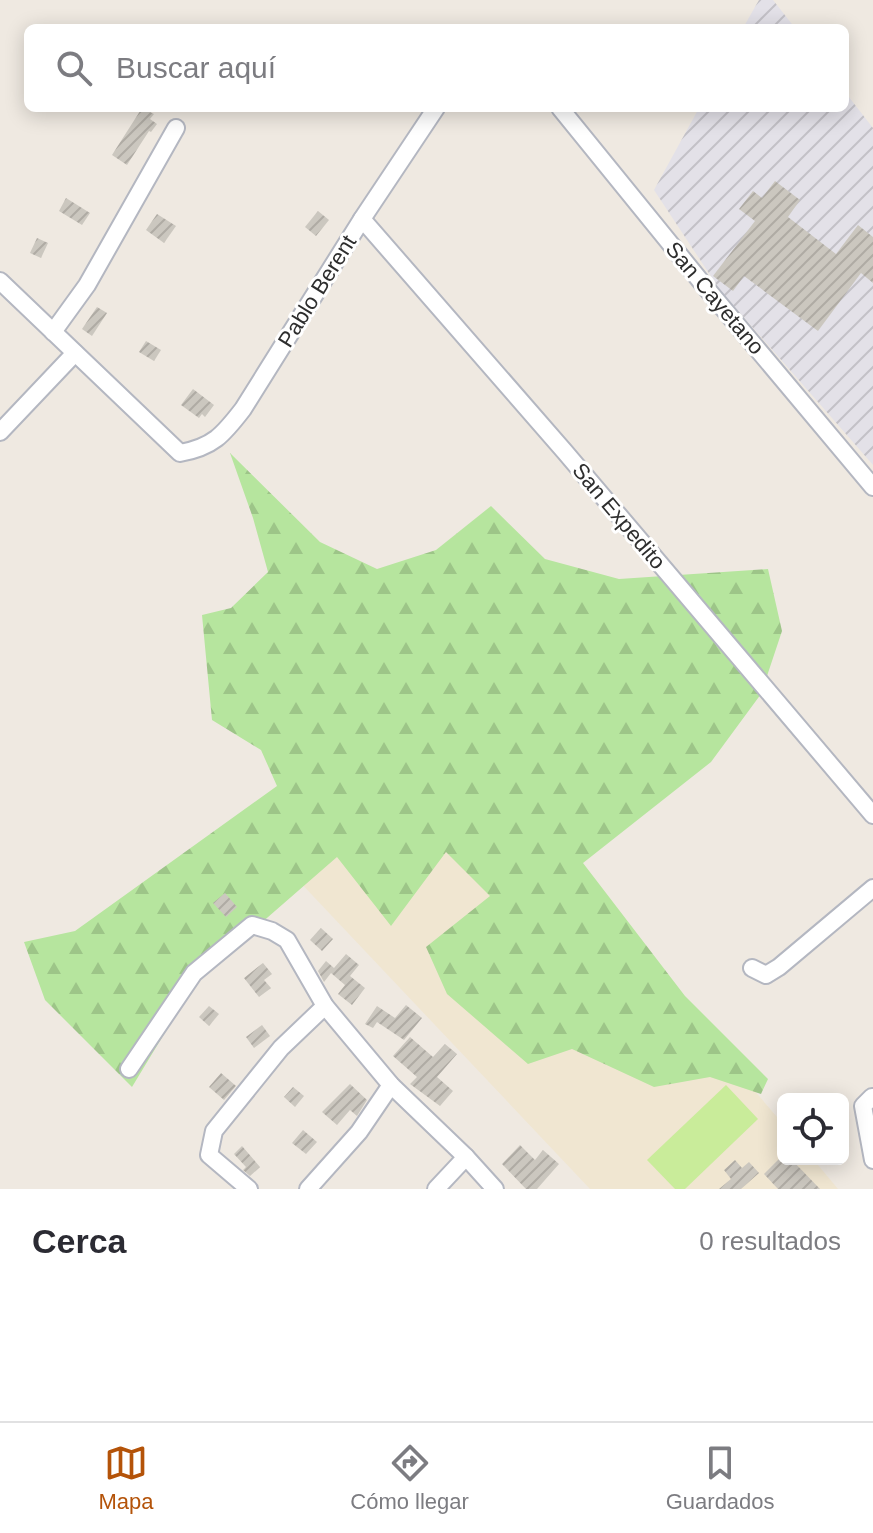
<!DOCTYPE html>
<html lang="es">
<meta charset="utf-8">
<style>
:root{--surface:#fff;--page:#f7f7f7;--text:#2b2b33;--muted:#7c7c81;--line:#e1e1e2;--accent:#b45309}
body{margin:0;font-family:Helvetica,sans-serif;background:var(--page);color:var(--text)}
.controls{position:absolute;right:24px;bottom:24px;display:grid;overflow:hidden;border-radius:12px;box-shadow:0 4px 20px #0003}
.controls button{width:72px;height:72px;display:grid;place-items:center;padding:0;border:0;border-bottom:2px solid var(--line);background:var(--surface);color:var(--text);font:40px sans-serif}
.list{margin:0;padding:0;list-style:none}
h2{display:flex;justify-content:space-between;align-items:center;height:104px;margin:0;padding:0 32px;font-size:34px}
h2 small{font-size:26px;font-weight:400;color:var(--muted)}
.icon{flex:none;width:44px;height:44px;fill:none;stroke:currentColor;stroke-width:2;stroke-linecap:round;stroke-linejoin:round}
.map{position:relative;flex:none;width:873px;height:1189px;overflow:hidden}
.search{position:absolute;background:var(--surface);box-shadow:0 4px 20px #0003;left:24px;right:24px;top:24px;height:88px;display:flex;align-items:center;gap:20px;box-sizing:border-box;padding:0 28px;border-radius:12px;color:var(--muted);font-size:30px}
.sheet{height:232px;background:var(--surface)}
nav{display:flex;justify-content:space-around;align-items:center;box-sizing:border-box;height:112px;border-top:2px solid var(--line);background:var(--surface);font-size:22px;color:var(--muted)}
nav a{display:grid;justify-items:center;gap:4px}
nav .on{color:var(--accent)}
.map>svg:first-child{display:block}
.industrial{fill:url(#industrial-furrows)}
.education{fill:#f0e6d1}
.forest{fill:url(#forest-firs)}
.pitch{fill:#c9ec9a}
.building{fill:url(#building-hatch)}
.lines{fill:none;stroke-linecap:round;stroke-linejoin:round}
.minor-casing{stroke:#b4b7c1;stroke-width:20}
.minor{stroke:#fff;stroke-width:16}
.labels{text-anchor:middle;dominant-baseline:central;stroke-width:6;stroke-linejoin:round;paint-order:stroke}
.street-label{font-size:22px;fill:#2e2e2e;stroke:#fff}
</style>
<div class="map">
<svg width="873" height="1189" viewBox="0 0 873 1189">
<defs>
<pattern id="industrial-furrows" width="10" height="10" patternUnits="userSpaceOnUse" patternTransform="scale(2)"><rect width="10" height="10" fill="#e3e1e8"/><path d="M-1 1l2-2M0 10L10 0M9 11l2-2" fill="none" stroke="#c3c1c7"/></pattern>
<pattern id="forest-firs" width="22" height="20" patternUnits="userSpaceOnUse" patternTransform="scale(2)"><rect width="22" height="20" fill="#b6e59e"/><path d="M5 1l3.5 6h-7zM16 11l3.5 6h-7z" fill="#9dc588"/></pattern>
<pattern id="building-hatch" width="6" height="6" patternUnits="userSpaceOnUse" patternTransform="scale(2)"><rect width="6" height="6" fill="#cbc7bf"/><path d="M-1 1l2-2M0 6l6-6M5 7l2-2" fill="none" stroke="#afaba4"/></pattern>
</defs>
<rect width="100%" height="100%" fill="#efe9e1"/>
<g class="industrial">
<path d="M 759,0 L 773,0 L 795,28 L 743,28 Z"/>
<path d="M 845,92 L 873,128 L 873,465 L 720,290 L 654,190 L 699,108 L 845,108 Z"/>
</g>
<path class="education" d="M 457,742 L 783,1124 L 783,1159 L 813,1159 L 838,1189 L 590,1189 L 296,878 Z"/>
<path class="forest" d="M 230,453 L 320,542 L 377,569 L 436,550 L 491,506 L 545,559 L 619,579 L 768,569 L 782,631 L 761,694 L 711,762 L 583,863 L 685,996 L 768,1079 L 761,1094 L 710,1077 L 654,1087 L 572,1049 L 528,1064 L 447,994 L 426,947 L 490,896 L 446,852 L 391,926 L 337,857 L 198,978 L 132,1087 L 45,1000 L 24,942 L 75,931 L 277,786 L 261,750 L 212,720 L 202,615 L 231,608 L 268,572 L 253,518 Z"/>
<path class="pitch" d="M 726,1085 L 758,1119 L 685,1189 L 675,1189 L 647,1160 Z"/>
<g class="building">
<path d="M 142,108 L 154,114 L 150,119 L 157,124 L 151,132 L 149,131 L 127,165 L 112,155 Z"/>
<path d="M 775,181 L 800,200 L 788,217 L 836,254 L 858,225 L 873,237 L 873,283 L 861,273 L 818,331 L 744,276 L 733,291 L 713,276 L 755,221 L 739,209 L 753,191 L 762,198 Z"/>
<path d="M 66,198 L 90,213 L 82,225 L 59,211 Z"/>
<path d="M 318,211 L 329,220 L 316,236 L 305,227 Z"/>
<path d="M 157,214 L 176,226 L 164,243 L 146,230 Z"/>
<path d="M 37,238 L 48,243 L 41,258 L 30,253 Z"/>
<path d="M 97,307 L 107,313 L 92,336 L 82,329 Z"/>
<path d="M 146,341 L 161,350 L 154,361 L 139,352 Z"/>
<path d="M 193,389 L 214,405 L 205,417 L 202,414 L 199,418 L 181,405 Z"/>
<path d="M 225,893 L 237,907 L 226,917 L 213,903 Z"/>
<path d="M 321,928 L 333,939 L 322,951 L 310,940 Z"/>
<path d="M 346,954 L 359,965 L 350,976 L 365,988 L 352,1005 L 338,994 L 345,985 L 331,973 L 324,982 L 318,971 L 326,961 L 334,968 Z"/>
<path d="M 263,963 L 272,974 L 264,980 L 271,988 L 259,997 L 244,978 Z"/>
<path d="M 406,1005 L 422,1018 L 404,1040 L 377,1022 L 373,1028 L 365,1024 L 377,1006 L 395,1018 Z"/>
<path d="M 209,1006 L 219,1014 L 209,1026 L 199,1017 Z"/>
<path d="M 262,1025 L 270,1036 L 254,1048 L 246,1037 Z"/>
<path d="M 410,1037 L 433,1057 L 445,1044 L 457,1054 L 437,1077 L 453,1091 L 440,1106 L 410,1084 L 417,1077 L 393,1056 Z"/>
<path d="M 221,1073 L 236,1086 L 224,1100 L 209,1087 Z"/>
<path d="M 350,1084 L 367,1100 L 357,1116 L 350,1110 L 337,1125 L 322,1112 Z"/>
<path d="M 293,1087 L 304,1096 L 295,1107 L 284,1097 Z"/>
<path d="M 303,1130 L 317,1142 L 306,1154 L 292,1143 Z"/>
<path d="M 520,1145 L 535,1160 L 543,1150 L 559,1164 L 537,1189 L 526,1189 L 502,1164 Z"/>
<path d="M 242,1146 L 260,1167 L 250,1176 L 243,1170 L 246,1167 L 234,1154 Z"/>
<path d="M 779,1159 L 791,1159 L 820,1189 L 778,1189 L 764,1174 Z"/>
<path d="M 735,1160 L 742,1168 L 749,1162 L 759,1173 L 741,1189 L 719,1189 L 731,1179 L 724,1170 Z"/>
</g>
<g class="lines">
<defs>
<g id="minor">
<path d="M 560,108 L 707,289 L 873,487"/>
<path d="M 362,219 L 565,452 L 873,815"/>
<path d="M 0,281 L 180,453 C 213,447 223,435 243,409 L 362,219 L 436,108"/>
<path d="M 53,332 L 87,285 L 176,128"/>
<path d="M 0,432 L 75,353"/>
<path d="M 752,968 L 766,975 L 779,967 L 873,888"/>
<path d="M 129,1069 L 194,973 L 252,925 L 272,931 L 287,940 L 325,1006 L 391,1085 L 466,1157 L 495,1189"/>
<path d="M 872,1097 L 863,1106 L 873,1160"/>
<path d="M 249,1189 L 209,1155 L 214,1131 L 281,1048 L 325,1006"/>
<path d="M 308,1189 L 359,1132 L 391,1085"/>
<path d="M 436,1189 L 466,1157"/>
</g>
</defs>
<use href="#minor" class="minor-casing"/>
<use href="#minor" class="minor"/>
</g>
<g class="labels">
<g class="street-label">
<text transform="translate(317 291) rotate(-58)">Pablo Berent</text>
<text transform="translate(715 298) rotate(50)">San Cayetano</text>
<text transform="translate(619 516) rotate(50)">San Expedito</text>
</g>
</g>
</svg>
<div class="controls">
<button><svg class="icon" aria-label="locate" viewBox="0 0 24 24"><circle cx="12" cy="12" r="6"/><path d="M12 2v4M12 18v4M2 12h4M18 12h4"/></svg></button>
</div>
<div class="search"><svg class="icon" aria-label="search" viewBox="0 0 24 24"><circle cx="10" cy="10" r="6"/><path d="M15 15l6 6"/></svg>Buscar aquí</div>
</div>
<section class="sheet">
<h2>Cerca<small>0 resultados</small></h2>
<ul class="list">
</ul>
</section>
<nav>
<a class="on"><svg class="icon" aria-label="map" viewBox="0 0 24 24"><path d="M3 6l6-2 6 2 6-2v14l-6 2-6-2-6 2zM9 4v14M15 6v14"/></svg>Mapa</a>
<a><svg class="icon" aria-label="directions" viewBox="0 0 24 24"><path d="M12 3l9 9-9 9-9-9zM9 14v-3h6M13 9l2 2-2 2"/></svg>Cómo llegar</a>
<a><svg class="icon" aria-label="saved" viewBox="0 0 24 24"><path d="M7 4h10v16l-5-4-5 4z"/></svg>Guardados</a>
</nav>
